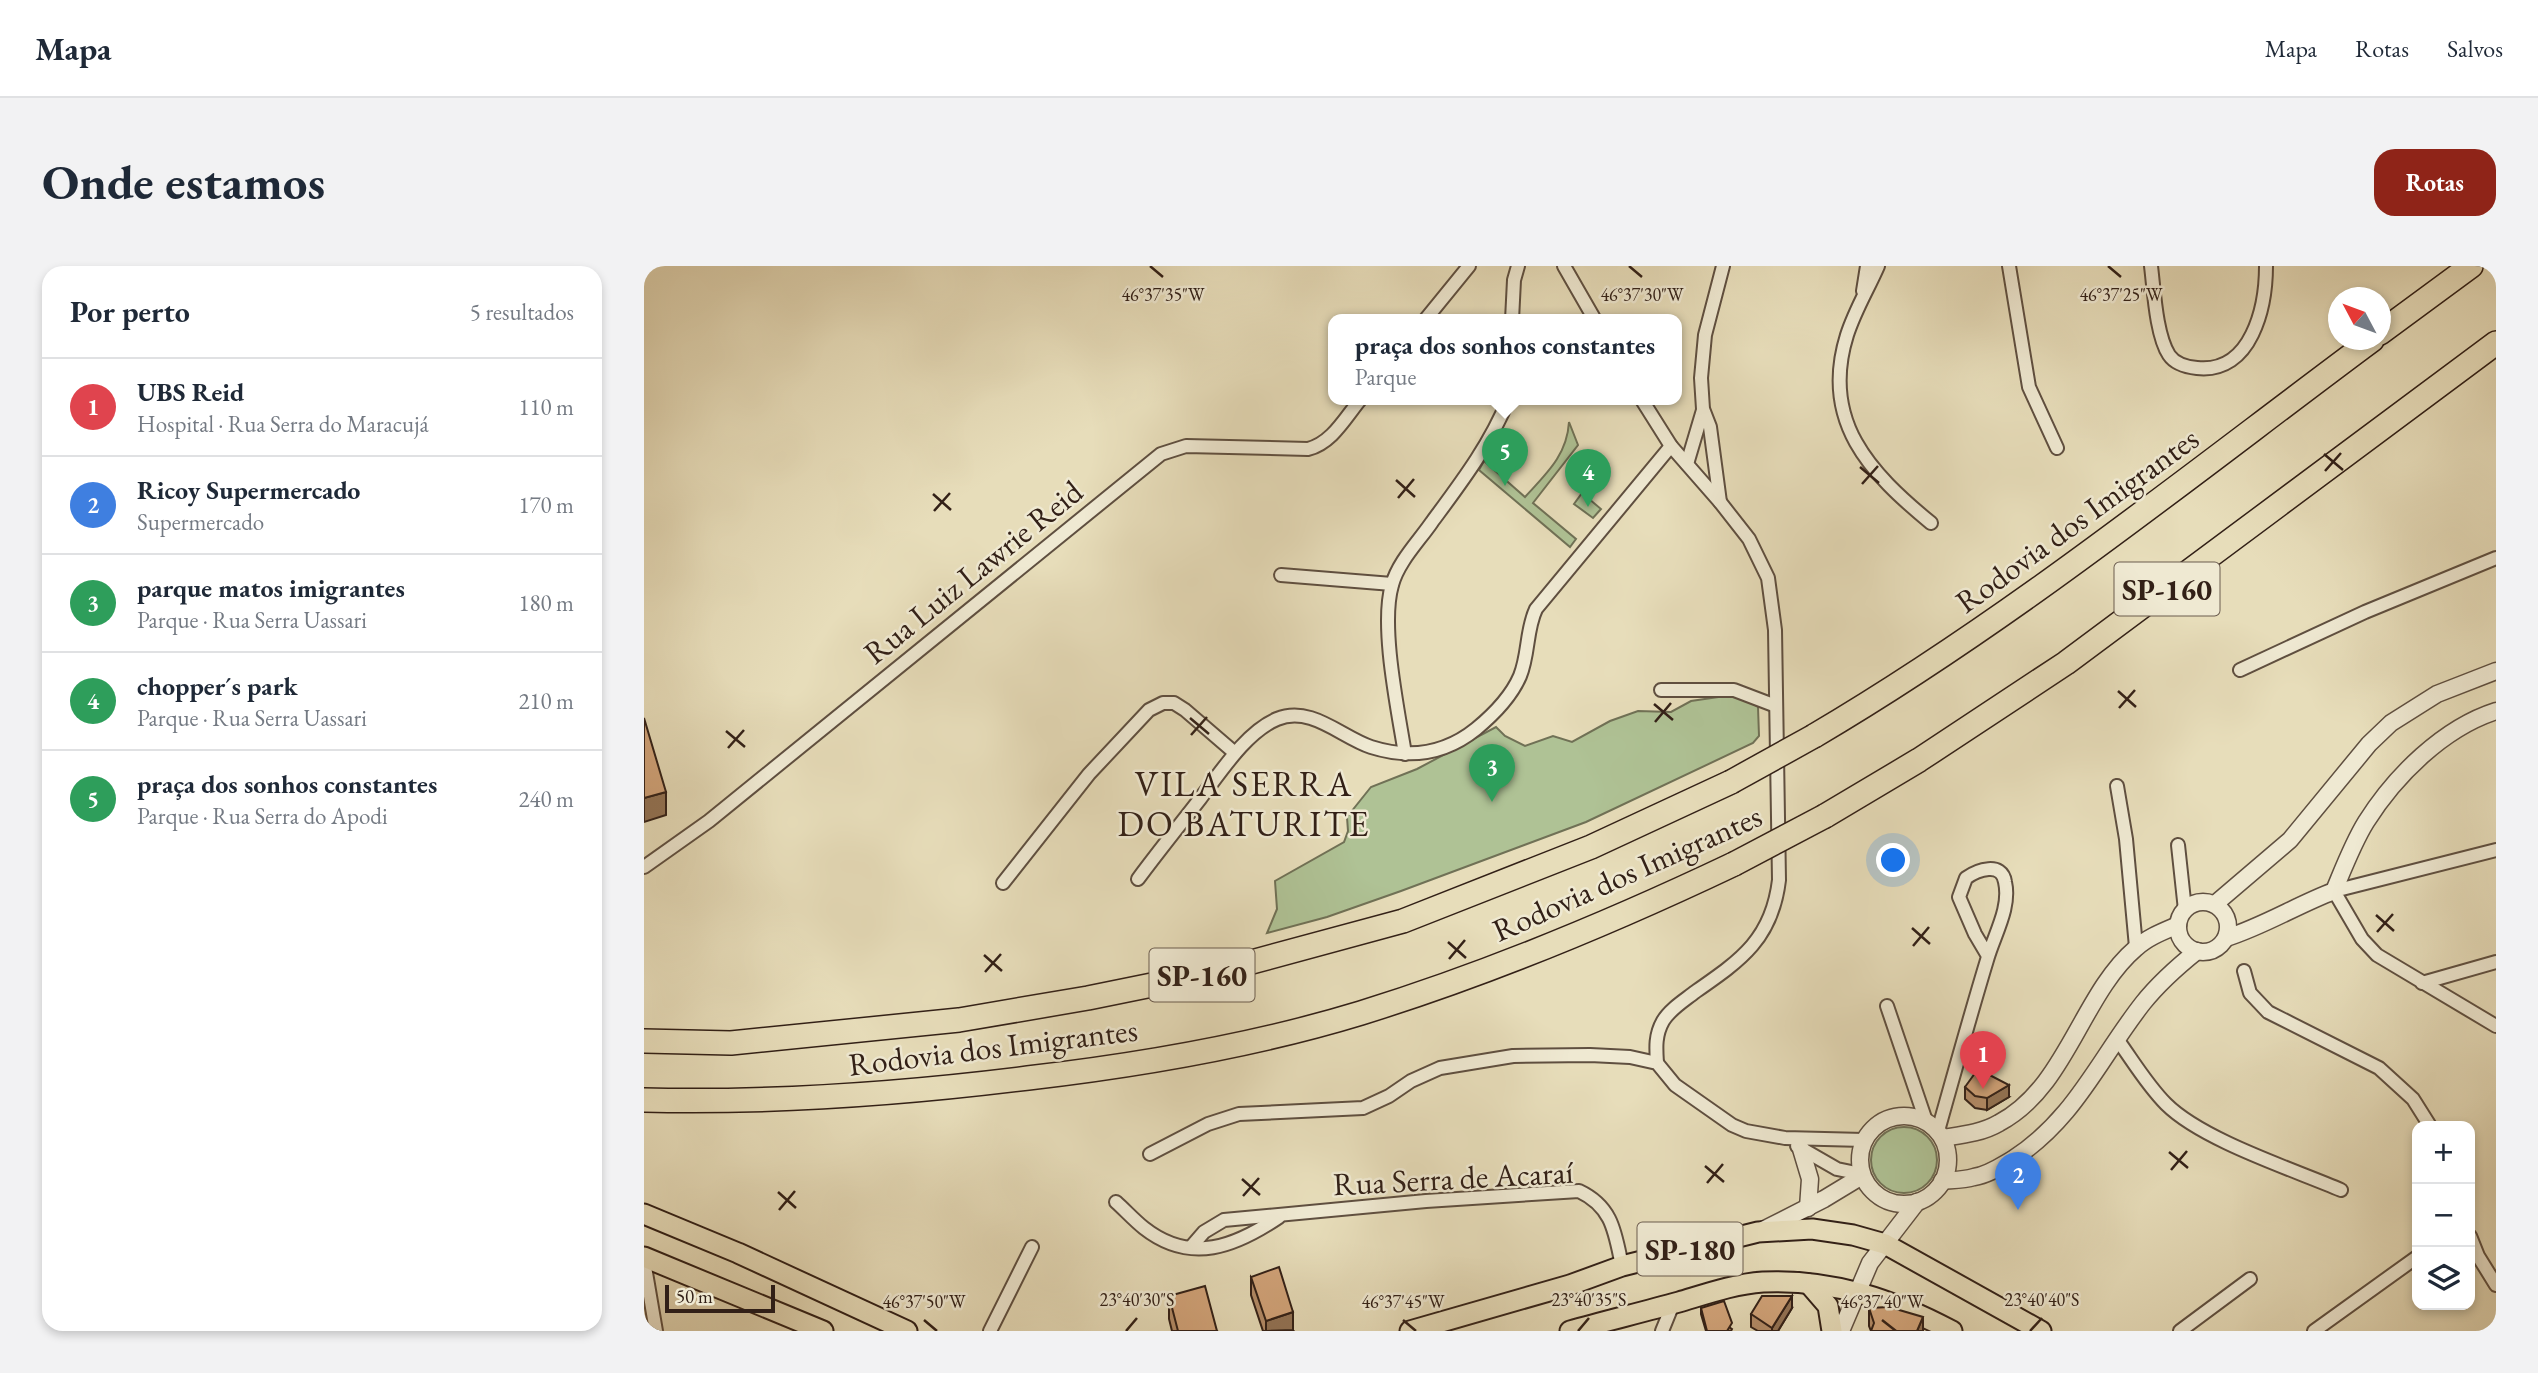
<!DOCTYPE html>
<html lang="pt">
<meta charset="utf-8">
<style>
:root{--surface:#fff;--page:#f2f2f3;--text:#1f2937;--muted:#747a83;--line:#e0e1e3;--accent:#8f2418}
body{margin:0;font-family:"EB Garamond",serif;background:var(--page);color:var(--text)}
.controls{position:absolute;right:21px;bottom:21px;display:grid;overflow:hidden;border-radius:14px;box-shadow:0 4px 10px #0003}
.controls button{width:63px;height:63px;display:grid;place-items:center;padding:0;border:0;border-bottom:2px solid var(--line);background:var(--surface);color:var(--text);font:35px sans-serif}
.compass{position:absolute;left:1684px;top:21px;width:63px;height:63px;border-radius:50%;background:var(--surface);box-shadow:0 4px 10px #0003;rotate:311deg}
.scale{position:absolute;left:21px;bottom:18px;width:110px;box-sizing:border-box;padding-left:7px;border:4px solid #322017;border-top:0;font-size:19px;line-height:24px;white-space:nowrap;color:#322017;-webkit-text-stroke:5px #efe9d2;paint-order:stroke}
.you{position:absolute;left:1250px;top:595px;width:24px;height:24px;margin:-18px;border:5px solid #fff;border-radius:50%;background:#1a73e8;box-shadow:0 0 0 10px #1a73e833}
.badge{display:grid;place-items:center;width:46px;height:46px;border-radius:50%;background:var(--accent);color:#fff;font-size:23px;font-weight:700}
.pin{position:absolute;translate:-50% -58px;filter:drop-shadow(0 2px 4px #0008)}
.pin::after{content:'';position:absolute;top:37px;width:24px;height:21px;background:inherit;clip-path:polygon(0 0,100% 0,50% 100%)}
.popup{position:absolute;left:684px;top:48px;width:354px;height:91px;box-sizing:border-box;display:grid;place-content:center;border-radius:14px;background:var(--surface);filter:drop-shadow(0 2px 5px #0005);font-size:23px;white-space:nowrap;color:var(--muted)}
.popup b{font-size:26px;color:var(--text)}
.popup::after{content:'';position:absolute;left:50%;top:100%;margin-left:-14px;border:14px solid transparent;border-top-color:var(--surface)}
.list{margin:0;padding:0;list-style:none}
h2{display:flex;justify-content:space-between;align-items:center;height:91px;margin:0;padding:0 28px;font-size:30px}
h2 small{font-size:23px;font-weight:400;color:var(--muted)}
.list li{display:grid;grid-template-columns:46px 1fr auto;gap:21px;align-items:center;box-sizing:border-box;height:98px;padding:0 28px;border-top:2px solid var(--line)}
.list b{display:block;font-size:26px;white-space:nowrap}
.list p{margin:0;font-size:23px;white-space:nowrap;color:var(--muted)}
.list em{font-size:23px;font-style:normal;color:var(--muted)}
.icon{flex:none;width:38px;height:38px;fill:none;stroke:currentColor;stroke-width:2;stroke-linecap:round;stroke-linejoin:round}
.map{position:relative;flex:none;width:1852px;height:1065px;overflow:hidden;border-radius:21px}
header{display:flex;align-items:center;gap:42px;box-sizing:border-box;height:98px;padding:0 35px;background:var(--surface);border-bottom:2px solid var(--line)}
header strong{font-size:33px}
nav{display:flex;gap:38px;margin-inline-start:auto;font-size:24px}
.intro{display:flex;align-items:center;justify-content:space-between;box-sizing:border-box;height:168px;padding:0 42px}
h1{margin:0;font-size:49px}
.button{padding:18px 32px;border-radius:21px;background:var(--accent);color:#fff;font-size:24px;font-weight:700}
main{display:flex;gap:42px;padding:0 42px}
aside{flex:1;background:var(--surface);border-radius:21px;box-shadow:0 4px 10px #0003}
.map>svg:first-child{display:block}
.green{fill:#afc295;stroke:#707156;stroke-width:2}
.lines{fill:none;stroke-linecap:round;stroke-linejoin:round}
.minor-casing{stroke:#5f4f40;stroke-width:16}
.tertiary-casing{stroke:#5f4f40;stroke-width:19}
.primary-casing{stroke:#322017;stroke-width:23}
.motorway-casing{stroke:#322017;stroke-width:26}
.minor{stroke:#efe9d2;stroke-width:12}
.tertiary{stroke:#efe9d2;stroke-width:16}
.primary{stroke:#e7ddba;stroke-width:19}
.motorway{stroke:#e7ddba;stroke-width:23}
.motorway-bridge-casing{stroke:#322017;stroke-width:26;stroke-linecap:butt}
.motorway-bridge{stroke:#e7ddba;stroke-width:23}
.wall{fill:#b58d69;stroke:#322017;stroke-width:2}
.shaded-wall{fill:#937355;stroke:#322017;stroke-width:2}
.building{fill:#d2a47a;stroke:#322017;stroke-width:2}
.ticks{fill:none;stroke:#322017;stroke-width:2.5}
.labels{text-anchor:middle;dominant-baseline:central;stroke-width:5;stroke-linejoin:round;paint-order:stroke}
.shield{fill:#efe9d2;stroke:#6b5c4f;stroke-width:2}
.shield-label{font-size:30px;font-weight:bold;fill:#322017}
.street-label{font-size:32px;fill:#322017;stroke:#efe9d2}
.quarter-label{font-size:35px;letter-spacing:2px;fill:#322017;stroke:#efe9d2}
.ticks-label{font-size:18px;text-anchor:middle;fill:#322017;stroke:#efe9d2;stroke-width:5;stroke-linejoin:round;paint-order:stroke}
</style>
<header>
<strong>Mapa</strong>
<nav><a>Mapa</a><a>Rotas</a><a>Salvos</a></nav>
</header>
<div class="intro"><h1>Onde estamos</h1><a class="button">Rotas</a></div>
<main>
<aside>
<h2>Por perto<small>5 resultados</small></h2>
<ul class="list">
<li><span class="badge" style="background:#e0444e">1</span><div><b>UBS Reid</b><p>Hospital · Rua Serra do Maracujá</p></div><em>110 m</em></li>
<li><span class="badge" style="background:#3f7fe0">2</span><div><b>Ricoy Supermercado</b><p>Supermercado</p></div><em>170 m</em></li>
<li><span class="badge" style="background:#2e9e5b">3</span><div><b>parque matos imigrantes</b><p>Parque · Rua Serra Uassari</p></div><em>180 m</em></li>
<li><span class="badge" style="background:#2e9e5b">4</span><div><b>chopper´s park</b><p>Parque · Rua Serra Uassari</p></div><em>210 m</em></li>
<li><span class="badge" style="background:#2e9e5b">5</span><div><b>praça dos sonhos constantes</b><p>Parque · Rua Serra do Apodi</p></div><em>240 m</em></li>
</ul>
</aside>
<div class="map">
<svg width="1852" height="1065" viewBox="0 0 1852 1065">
<rect width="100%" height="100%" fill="#e7ddba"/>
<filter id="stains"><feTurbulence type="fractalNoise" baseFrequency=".00286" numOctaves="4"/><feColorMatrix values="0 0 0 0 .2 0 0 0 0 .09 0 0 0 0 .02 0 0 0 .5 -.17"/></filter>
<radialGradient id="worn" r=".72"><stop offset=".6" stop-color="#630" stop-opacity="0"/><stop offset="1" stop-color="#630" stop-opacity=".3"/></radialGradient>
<g class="green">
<path d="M 925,156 L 934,179 L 889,237 L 932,273 L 926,281 L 835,204 L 840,195 L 881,231 C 903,207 923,189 925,156 Z"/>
<path d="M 938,227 L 957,243 L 949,252 L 930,238 Z"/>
<path d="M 1095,428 L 1114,441 L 1115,470 L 1109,477 L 942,556 L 757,625 L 683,651 L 623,667 L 633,643 L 631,615 L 700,576 L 704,565 L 703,551 L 727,521 L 773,503 L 852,461 L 861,470 L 881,480 L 909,470 L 928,476 L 966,455 L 994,445 L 1027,446 L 1047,435 Z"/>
<circle cx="1260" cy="894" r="33"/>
</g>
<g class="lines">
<defs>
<g id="minor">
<path d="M 920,0 L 951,54"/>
<path d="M 1234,0 C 1224,23 1211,44 1203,69 C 1176,155 1226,207 1287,257"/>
<path d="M 1365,0 L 1385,121 L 1413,182"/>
<path d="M 1507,0 C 1510,24 1512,69 1525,89 C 1531,98 1543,101 1553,102 C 1608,108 1622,40 1622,0"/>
<path d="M 1219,25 L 1223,0"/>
<path d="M 781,54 L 825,0"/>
<path d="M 868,54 L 870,14 L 874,0"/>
<path d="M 998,134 L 1027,180 L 1076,236 L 1105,273 L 1124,312 L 1131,364 L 1135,614 C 1128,673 1097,694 1051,726 C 1041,734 1026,743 1019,755 C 1011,769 1012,782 1013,797"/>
<path d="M 1043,198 L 1059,144"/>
<path d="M 1076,236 L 1066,161 L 1059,143 L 1057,112 L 1061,69 L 1079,0"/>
<path d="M 637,309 L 748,318"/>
<path d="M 1596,404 L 1721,346 L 1852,292"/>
<path d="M 1017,424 L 1090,424 L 1132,440"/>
<path d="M 761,488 C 754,444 736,360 748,319 C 754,296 775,275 788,256 C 816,218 846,179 864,134"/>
<path d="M 1473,520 L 1482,573 L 1492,681"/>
<path d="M 1534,579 L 1541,644"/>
<path d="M 1852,584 L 1690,625 L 1718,673 L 1733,689 L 1852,760"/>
<path d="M 0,601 L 65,555 L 517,188 L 542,180 L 664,183 C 688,177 701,152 716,134"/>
<path d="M 494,613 C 514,586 535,560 556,533 C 576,507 602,466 633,453 C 667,439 697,471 727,481 C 765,493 801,488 832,463 C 849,449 867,431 876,410 C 885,388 882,364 892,343 L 1027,180"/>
<path d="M 359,617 L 445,508 L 505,444 L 519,437 L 530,437 L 541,444 L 591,487"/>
<path d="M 1600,705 L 1606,727 L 1624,746 L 1735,802 L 1769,833 L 1786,860"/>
<path d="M 1778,717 L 1852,696"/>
<path d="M 1243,740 L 1282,855"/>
<path d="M 1473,773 C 1489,795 1503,819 1522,838 C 1558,874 1648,903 1697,924"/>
<path d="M 1294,865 C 1310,808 1326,750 1343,694 C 1350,669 1367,642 1361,616 C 1358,595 1333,604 1322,612 L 1315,631 L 1331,668 L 1344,690"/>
<path d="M 1153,880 L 1193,903 L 1217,908"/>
<path d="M 506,888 L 564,858 L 595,848 L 719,842 L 745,830 L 767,815 L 796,802 L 869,790 L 946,789 L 986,791 L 1013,797 L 1031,819 L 1088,859 L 1102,865 L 1141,872 L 1220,874"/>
<path d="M 472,936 C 481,944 490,954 500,962 C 547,999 592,980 635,951"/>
<path d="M 1826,970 L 1834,990 L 1852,1019"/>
<path d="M 547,981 L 560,966 L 580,954 L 782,935 L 935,925 C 969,941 971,967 978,1000"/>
<path d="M 0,995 L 12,1065"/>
<path d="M 346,1065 L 388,981"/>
<path d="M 1018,1065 L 1029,1038"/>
<path d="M 1536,1065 L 1606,1013"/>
<path d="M 1670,1065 L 1773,991"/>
</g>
<g id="tertiary">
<circle cx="1559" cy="661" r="25"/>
<path d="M 1571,638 L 1646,574 L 1725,478 L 1747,457 L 1793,428 L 1852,405"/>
<path d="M 1582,672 C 1620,660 1653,639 1690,625 C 1700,601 1709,577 1722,556 C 1751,510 1799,462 1852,445"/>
<circle cx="1260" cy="894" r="44"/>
<path d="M 1299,872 C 1318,869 1338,867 1355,857 C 1423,821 1437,729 1492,682 C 1504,671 1520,665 1534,659"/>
<path d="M 1157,883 L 1166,913 L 1164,942"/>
<path d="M 1298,915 C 1309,914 1320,914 1330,911 C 1344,909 1357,900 1369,893 C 1431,853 1455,793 1499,737 C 1515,717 1533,701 1553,685"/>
<path d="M 1119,964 L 1180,933 L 1218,910"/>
<path d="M 1197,1065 L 1226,997 L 1273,936"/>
</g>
<g id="primary">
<path d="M 0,948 L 94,987 L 263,1065"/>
<path d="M 0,991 L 179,1065"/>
<path d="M 1165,1018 L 1184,1040 L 1188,1065"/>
<path d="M 766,1065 L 926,1019 L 978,1000 L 1114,966 L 1168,963 L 1209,969 L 1241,978 L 1397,1065"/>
<path d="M 926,1065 C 962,1055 999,1046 1035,1036 C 1062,1028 1090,1018 1119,1016 C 1188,1013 1248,1033 1308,1065"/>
</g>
<g id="motorway">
<path d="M 1736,67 L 1827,0"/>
<path d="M 1170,470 C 1367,354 1545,210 1728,74"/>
<path d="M 1181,550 L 1275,494 L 1422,397 L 1852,77"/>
<path d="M 0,775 L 87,777 L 315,754 L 444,732 L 567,707 L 759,655 L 947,581 L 1087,516"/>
<path d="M 0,834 C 129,837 256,828 384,812 C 496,799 609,780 717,747 C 846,707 968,656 1090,598"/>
</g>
</defs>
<use href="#minor" class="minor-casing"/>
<use href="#tertiary" class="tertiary-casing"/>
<use href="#primary" class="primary-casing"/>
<use href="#motorway" class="motorway-casing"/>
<use href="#minor" class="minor"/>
<use href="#tertiary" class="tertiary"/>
<use href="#primary" class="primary"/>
<use href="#motorway" class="motorway"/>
<defs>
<g id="motorway-bridge">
<path d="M 1087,516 L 1170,470"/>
<path d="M 1090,598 L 1181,550"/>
</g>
</defs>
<use href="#motorway-bridge" class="motorway-bridge-casing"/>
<use href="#motorway-bridge" class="motorway-bridge"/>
</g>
<g class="wall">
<path d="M 1321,821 L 1365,831 L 1343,844 L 1331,842 L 1321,833 Z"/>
<path d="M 607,1011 L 649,1064 L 619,1065 L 607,1029 Z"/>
<path d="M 525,1030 L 573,1065 L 528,1065 L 525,1053 Z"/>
<path d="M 1057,1042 L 1088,1063 L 1087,1065 L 1062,1065 L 1057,1048 Z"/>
<path d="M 1148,1042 L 1134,1065 L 1114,1065 L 1107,1061 L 1107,1048 Z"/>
<path d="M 1225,1042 L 1279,1065 L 1227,1065 L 1225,1060 Z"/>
</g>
<g class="shaded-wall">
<path d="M 22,526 L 22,549 L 0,556 L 0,532 Z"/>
<path d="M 1365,819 L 1365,831 L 1343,844 L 1343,832 Z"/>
<path d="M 1148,1030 L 1148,1042 L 1134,1065 L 1128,1065 L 1128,1062 Z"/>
<path d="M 649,1046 L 649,1064 L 622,1065 L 622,1055 Z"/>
<path d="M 1279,1051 L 1279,1065 L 1273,1065 Z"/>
</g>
<g class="building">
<path d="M 0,452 L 22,526 L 0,532 Z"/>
<path d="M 1334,803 L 1365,819 L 1343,832 L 1331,830 L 1321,821 Z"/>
<path d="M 635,1001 L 649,1046 L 622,1055 L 607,1011 Z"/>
<path d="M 561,1020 L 573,1065 L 534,1065 L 525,1030 Z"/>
<path d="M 1118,1030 L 1148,1030 L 1128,1062 L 1107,1048 Z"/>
<path d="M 1080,1035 L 1088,1057 L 1083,1065 L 1063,1065 L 1057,1042 Z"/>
<path d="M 1245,1041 L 1279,1051 L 1273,1065 L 1227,1065 L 1230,1057 L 1225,1042 Z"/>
</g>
<path class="ticks" d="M 506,0 L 519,11M 985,0 L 998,11M 1464,0 L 1477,11M 1680,188 L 1699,204M 1216,201 L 1235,217M 1681,205 L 1697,187M 752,214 L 771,231M 1218,218 L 1234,200M 289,228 L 307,244M 754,232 L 770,213M 290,245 L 306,227M 1474,425 L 1492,441M 1010,438 L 1029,454M 1475,442 L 1491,424M 546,452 L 565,468M 1011,456 L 1027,437M 82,465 L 101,481M 547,469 L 563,451M 84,482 L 100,464M 1732,649 L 1750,665M 1268,662 L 1286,678M 1733,666 L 1749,648M 804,676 L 822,692M 1269,680 L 1285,661M 340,689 L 358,705M 805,693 L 821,674M 341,706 L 357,688M 1525,886 L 1544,902M 1061,900 L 1080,916M 1527,904 L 1543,885M 598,913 L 616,929M 1063,917 L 1079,898M 134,926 L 152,942M 599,930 L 615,912M 135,944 L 151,925M 280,1054 L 293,1065M 759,1054 L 772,1065M 1238,1054 L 1252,1065M 482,1065 L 493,1052M 934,1065 L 945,1052M 1386,1065 L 1398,1052"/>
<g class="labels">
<g class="shield">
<rect x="1470.5" y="296.5" width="105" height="53" rx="5"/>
<rect x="505.5" y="682.5" width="105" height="53" rx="5"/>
<rect x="993.5" y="956.5" width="105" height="53" rx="5"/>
</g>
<g class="shield-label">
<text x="1523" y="323">SP-160</text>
<text x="558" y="709">SP-160</text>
<text x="1046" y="983">SP-180</text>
</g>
<g class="street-label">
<text transform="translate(1433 254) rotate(-36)">Rodovia dos Imigrantes</text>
<text transform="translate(329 306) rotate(-39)">Rua Luiz Lawrie Reid</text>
<text transform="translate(983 607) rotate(-24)">Rodovia dos Imigrantes</text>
<text transform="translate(349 781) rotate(-7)">Rodovia dos Imigrantes</text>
<text transform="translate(809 912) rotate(-3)">Rua Serra de Acaraí</text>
</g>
<g class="quarter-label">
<text x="600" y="517">VILA SERRA<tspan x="600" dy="40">DO BATURITE</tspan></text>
</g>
</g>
<g class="ticks-label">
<text x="1477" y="35">46°37'25"W</text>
<text x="519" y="35">46°37'35"W</text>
<text x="998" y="35">46°37'30"W</text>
<text x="493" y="1040">23°40'30"S</text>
<text x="945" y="1040">23°40'35"S</text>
<text x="1398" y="1040">23°40'40"S</text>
<text x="280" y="1042">46°37'50"W</text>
<text x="759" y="1042">46°37'45"W</text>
<text x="1238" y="1042">46°37'40"W</text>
</g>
<rect width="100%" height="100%" filter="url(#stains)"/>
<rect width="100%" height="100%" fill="url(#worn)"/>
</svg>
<div class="controls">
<button>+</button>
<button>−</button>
<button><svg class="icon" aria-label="layers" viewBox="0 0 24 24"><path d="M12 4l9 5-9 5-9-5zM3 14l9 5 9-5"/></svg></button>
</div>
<svg class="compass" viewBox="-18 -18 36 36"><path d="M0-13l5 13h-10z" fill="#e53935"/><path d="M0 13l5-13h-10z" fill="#747a83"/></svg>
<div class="scale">50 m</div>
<div class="you"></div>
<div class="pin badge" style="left:1339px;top:823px;background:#e0444e">1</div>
<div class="pin badge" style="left:1374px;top:944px;background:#3f7fe0">2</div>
<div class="pin badge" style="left:848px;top:536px;background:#2e9e5b">3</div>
<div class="pin badge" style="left:944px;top:241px;background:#2e9e5b">4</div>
<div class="pin badge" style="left:861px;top:220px;background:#2e9e5b">5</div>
<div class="popup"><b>praça dos sonhos constantes</b>Parque</div>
</div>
</main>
